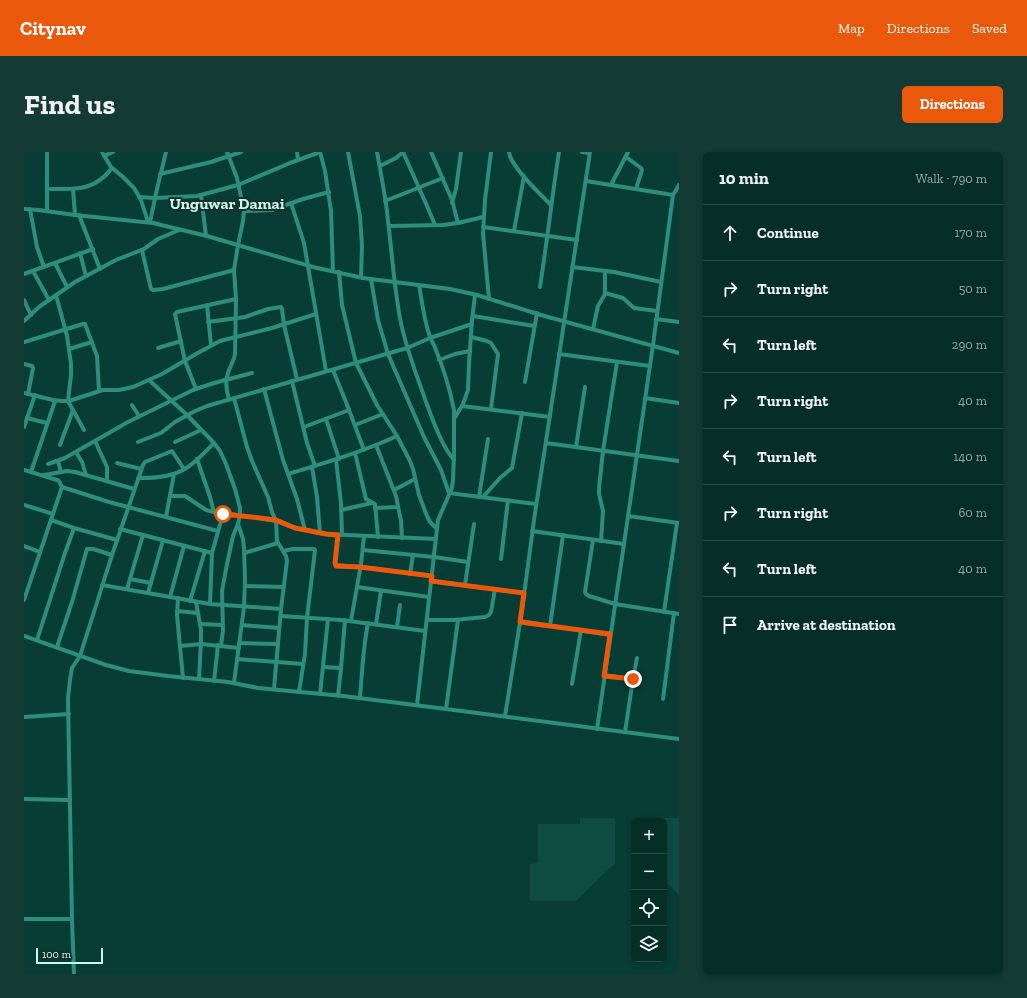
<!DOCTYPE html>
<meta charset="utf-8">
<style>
:root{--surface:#052e27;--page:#133a33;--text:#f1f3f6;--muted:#97a8a7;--line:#264a44;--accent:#ea580c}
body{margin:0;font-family:"Zilla Slab",serif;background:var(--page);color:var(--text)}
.controls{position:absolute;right:12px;bottom:12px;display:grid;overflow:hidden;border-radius:6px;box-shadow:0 2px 6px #0003}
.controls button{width:36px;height:36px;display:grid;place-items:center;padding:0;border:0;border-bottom:1px solid var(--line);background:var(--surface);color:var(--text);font:20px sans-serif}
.scale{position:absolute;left:12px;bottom:10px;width:67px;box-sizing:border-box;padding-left:4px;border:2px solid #cef8ee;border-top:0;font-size:11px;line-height:14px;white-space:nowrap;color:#cef8ee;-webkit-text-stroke:3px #13302a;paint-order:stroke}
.stop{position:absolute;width:12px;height:12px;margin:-9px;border:3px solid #ea580c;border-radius:50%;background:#fff}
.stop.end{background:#ea580c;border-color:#fff;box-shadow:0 1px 4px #0008}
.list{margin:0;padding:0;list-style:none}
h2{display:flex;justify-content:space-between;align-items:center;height:52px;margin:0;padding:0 16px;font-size:17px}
h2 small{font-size:13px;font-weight:400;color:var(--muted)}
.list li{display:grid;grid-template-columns:26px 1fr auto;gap:12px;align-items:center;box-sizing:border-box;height:56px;padding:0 16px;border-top:1px solid var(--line)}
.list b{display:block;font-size:15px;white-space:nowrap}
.list em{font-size:13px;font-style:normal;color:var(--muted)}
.icon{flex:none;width:22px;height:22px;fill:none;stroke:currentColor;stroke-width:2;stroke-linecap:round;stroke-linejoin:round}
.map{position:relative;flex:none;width:655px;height:822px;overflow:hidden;border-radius:6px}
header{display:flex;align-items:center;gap:24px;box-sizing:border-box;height:56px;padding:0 20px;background:var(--accent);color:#fff}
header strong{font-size:19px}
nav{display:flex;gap:22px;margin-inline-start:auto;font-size:14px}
.intro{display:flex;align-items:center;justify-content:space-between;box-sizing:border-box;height:96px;padding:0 24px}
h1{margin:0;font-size:28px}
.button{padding:10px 18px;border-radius:6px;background:var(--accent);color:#fff;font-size:14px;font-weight:700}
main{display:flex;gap:24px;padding:0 24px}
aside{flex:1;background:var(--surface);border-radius:6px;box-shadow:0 2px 6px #0003}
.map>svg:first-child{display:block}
.built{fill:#0e4b42}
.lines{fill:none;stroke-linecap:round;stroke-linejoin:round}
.street{stroke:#2e8e7d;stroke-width:4}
.route{stroke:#ea580c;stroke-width:5}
.labels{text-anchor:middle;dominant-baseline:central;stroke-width:4;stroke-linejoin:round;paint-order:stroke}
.district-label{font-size:16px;font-weight:bold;fill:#cef8ee;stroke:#13302a}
</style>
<header>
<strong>Citynav</strong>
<nav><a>Map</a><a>Directions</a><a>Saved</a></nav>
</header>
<div class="intro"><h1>Find us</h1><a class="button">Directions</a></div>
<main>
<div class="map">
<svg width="655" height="822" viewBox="0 0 655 822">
<rect width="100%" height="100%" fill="#073d34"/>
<g class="built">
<path d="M 556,666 L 591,666 L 591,711 L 552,749 L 506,749 L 506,712 L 514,711 L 514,672 L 556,672 Z"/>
<path d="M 621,666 L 655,666 L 655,743 L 640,728 L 640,669 L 621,669 Z"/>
</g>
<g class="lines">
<g class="street">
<path d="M 23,0 L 23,59"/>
<path d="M 78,0 L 87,15 L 99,25 L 110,36 L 117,48 L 124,70"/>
<path d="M 203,0 L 213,26 L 220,59 L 219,69 L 214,93 L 210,118 L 212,147 L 211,202 C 210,209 206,214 204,221 C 201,230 202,238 205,247"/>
<path d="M 273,0 L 274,8"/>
<path d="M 296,0 L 301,19 L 307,59 L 309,119"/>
<path d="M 324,0 L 336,64 L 338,94 L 337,125"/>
<path d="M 353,0 C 357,23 362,46 364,69 C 368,101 370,134 376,166 C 381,194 392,221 401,247 C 408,266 417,293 430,308"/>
<path d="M 379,0 L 403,54 L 411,73"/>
<path d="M 407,0 L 428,48 L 434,71"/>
<path d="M 485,0 C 486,14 516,42 527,53"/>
<path d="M 558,0 L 565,1"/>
<path d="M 80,4 L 89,0"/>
<path d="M 602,5 L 617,16 L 618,18 L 612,37"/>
<path d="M 356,14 L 372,6 L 379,0"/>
<path d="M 136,22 L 187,10 L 217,0"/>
<path d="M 562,29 L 649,43"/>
<path d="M 587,33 L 604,0"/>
<path d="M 23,37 C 50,37 70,40 88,16"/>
<path d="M 49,37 L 51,63"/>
<path d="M 177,43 L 182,84"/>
<path d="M 115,45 L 131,46 L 173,44 L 214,33 L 266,11 L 296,0"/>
<path d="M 361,49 L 419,26"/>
<path d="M 267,51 L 280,91 L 302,219"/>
<path d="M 428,51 L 432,37 L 437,0"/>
<path d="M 0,57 L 14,58 L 51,63 L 129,71 L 183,84 L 289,115 L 339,126 L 426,137 L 453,143 L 517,163 L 655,201"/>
<path d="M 6,57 L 13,95 L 20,115"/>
<path d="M 220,59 L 248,58 L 279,47 L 305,40"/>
<path d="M 55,63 L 76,117"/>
<path d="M 126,70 L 133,37 L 142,0"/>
<path d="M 365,74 L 419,73 L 434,71 L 459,65"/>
<path d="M 459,75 L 553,88"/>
<path d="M 490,79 L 500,24"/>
<path d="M 118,98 L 127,137 L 129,138 L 139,137 L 210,118"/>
<path d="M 56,101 L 62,124"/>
<path d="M 31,111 L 43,135"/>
<path d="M 548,115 L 590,120 L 637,130"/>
<path d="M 9,119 L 25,148"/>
<path d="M 315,120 L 318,153 L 332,211 L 353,253 L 373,284 L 386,309 L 389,317 L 395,343 L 403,364 L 406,370 L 413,377"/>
<path d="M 0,122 L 69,97"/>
<path d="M 347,127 L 354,168 L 364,202 L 400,285 L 417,318 L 425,341 L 512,352"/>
<path d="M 516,135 C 523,90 528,45 535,0"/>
<path d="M 581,141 L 599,146 L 610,156 L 633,159"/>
<path d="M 32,143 L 43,184 L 47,212 L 47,223 L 44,249 L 60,278"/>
<path d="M 465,147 L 459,81 L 461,48 L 467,0"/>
<path d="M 0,148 L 7,163"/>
<path d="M 183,153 L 187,193"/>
<path d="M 449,164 L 510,174"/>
<path d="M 632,167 L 655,170"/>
<path d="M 0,169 L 15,155 L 51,130 L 92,108 L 120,97 L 134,87 L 155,78"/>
<path d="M 184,170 L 221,165 L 244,157 L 257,155 L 258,157 L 260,173 L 273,227"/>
<path d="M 569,177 L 574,154 L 581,142 L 581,119"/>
<path d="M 447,185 L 463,189 L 467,191 L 474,202 L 467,257"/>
<path d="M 0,190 L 59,172 L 61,172 L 73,204 L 75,239"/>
<path d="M 134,196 L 157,189"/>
<path d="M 45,197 L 68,190"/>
<path d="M 535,202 L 626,214"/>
<path d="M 415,208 L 431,202 L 446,199"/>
<path d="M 0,212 L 8,214 L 9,216 L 4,242"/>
<path d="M 309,218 L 322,250 L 340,298"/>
<path d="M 125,228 L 163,263 L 190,291 L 196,299 L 202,312 L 211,337 L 216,356 L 216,363 L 214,372 L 219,387 L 220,396 L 221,427 L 220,455 L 210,531"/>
<path d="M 268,229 L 283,291 L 291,314"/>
<path d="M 501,230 L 513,161"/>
<path d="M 172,237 L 161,209 L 151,162 L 153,160 L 212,147"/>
<path d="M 240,237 L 259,308 L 273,347 L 281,378"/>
<path d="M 0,241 L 29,248 L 38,249 L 45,249 L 79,238 L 95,238 L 109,235 L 138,222 L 172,202 L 196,189 L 248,176 L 292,162"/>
<path d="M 210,246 L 223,295 L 228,309 L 244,345 L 248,360 L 252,369 L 253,389 L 262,404 L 263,409 L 257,457 L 250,537"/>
<path d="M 621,246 L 655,251"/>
<path d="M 108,253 L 115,264"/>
<path d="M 438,254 L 526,265"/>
<path d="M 3,266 L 23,271"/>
<path d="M 302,267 L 315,307"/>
<path d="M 430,267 L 439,252 L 444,238 L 445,212 L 448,168 L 451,143"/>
<path d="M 331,273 L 359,262"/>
<path d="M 0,275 L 11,243"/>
<path d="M 280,275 L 325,258"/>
<path d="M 71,289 L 83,315 L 83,329"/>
<path d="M 114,290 L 137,281 L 151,270 L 171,259 L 183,254 L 383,196 L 406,186 L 448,172"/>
<path d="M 151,290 L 177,278"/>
<path d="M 522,291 L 655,309"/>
<path d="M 36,293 L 49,258"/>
<path d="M 352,293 L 372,344 L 377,369 L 378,386"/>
<path d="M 552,295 L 561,235"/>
<path d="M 52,300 L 58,310 L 62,323"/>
<path d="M 331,301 L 342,347 L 351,352 L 354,385"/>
<path d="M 173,307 L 186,345 L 190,360"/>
<path d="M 312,308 L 317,351 L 318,383"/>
<path d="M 34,309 L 37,320"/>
<path d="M 93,311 L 117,317"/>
<path d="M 24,312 L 41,306 L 104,270 L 169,238 L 190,231 L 228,221"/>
<path d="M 288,315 L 293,345 L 296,381"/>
<path d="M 0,318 L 33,328 L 35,329 L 38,335 L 0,448"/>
<path d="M 7,320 L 31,249"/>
<path d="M 264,322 C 301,311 338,300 373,284"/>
<path d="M 20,323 L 43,319 L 51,320 L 110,337"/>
<path d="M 114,326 C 126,326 138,326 149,322 C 165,318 178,303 190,291"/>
<path d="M 38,335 L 85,350 L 194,379"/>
<path d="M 370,338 L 391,327"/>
<path d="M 146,344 L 161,344 L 182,358 L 190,360 L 235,366 L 252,369 L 271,376 L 301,382 L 412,387"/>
<path d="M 455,345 L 464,287"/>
<path d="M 459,345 L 476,326 L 488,316 L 498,261"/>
<path d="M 0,353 L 29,362"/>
<path d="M 351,356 L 374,355"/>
<path d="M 317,358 L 348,351"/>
<path d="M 604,364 L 655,371"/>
<path d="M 142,365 L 150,322"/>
<path d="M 27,368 L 50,376 L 93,388"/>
<path d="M 96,377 L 188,401"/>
<path d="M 508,379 L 600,392"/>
<path d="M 314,383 L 311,411 L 312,413 L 336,415 L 408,424"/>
<path d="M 569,388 L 561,440 L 562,442 L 565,444 L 591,452 L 655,462"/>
<path d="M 577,389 L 579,359 L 575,342 L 575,336 L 579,299 L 593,210"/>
<path d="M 0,394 L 16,400"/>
<path d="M 339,398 L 410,405 L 444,410"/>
<path d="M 259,399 L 269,397 L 290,397 L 291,398 L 283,466 L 281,502 L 275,540"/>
<path d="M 220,401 L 254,391"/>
<path d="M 477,407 L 484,348"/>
<path d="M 386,422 L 389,403"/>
<path d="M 106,427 L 127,431"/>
<path d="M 407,429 L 500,441"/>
<path d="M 78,433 L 186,452 L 257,457"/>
<path d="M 441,433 L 450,372"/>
<path d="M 221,434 L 260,435"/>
<path d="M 333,435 L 405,445"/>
<path d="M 103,437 L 119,383"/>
<path d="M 124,441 L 139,388"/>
<path d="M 146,445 L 160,394"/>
<path d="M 154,446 L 153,463 L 159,526"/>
<path d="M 166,449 L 181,399"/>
<path d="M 172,450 L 177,478 L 177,489 L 175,527"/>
<path d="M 186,452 L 188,401 L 199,362"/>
<path d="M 153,459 L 174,461"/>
<path d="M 640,460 L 653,371"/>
<path d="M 257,464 L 317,468 L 401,479"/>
<path d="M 403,468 L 430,468 L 461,465 L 465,463 L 467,460 L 471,437"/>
<path d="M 327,469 L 337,412 L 340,384"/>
<path d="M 496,469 L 586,483"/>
<path d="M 176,472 L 199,473"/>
<path d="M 352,472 L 357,439"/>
<path d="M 218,473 L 255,476"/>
<path d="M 526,474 L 539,383"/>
<path d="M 373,475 L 376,453"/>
<path d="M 0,484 L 82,513 L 105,519 L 144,524 L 204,530 L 234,536 L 319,544 L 422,557 L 655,587"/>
<path d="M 13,488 L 40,404 L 50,376"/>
<path d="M 215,491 L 254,492"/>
<path d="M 156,494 L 177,492 L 215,496"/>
<path d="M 197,494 L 199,478 L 198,439 L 203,412 L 209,384 L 214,372"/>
<path d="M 33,495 L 48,450 L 63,397 L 69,397 L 88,403"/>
<path d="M 213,507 L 279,512"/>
<path d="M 299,515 L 317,516"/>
<path d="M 580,523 L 609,527"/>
<path d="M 190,529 L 194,493"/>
<path d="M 548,532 L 557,478"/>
<path d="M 296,542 L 304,467"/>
<path d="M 314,544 L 317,516 L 321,468"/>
<path d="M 336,546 C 338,521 339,496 344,471"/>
<path d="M 639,547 L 650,461"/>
<path d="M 393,553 L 414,368 L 428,336 L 429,328 L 430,302 L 430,258 C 426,238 418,212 410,193 C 408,190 407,188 406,185 C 400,168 398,150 395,133"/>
<path d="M 422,557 L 434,468"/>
<path d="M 481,564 L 498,458 L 510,368 L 566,0"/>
<path d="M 0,565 L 45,562"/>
<path d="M 573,577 L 629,193 L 649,43 L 655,33"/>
<path d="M 601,580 L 609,527 L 613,506"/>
<path d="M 0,647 L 46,648"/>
<path d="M 0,767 L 48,767"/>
<path d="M 50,822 L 48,767 L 44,546 L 46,528 L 48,516 L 56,504 L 88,403 L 119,313 L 121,310 L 148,299 L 160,317"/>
</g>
</g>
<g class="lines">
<path class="route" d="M 199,362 L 236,366 L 252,368 L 271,376 L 302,382 L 314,383 L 311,411 L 312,414 L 336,415 L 408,424 L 407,429 L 500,441 L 496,470 L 586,482 L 580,524 L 609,527"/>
</g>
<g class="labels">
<g class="district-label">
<text x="203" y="51">Unguwar Damai</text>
</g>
</g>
</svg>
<div class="controls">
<button>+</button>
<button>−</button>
<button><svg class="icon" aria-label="locate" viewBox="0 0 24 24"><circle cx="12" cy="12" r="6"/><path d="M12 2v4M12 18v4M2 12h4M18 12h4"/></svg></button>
<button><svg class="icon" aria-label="layers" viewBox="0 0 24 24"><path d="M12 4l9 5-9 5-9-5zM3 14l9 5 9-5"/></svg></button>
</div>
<div class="scale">100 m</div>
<div class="stop" style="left:199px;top:362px"></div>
<div class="stop end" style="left:609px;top:527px"></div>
</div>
<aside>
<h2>10 min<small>Walk · 790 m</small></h2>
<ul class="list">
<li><svg class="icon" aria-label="ahead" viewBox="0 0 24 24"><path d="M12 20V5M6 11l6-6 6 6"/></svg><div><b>Continue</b></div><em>170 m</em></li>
<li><svg class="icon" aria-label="right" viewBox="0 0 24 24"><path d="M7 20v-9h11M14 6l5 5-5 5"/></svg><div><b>Turn right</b></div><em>50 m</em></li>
<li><svg class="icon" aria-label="left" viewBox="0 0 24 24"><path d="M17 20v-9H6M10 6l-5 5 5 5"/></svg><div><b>Turn left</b></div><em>290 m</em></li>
<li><svg class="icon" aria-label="right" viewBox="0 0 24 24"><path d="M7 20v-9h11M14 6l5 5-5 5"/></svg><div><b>Turn right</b></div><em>40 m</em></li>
<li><svg class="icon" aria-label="left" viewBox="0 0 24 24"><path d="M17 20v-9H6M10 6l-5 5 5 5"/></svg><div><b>Turn left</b></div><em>140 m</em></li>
<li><svg class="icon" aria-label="right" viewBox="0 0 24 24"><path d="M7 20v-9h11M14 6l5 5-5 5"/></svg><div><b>Turn right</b></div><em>60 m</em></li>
<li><svg class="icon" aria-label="left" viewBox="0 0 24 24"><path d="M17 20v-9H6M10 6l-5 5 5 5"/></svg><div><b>Turn left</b></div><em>40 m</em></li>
<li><svg class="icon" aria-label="arrive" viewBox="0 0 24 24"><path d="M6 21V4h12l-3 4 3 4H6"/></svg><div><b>Arrive at destination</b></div></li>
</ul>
</aside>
</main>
